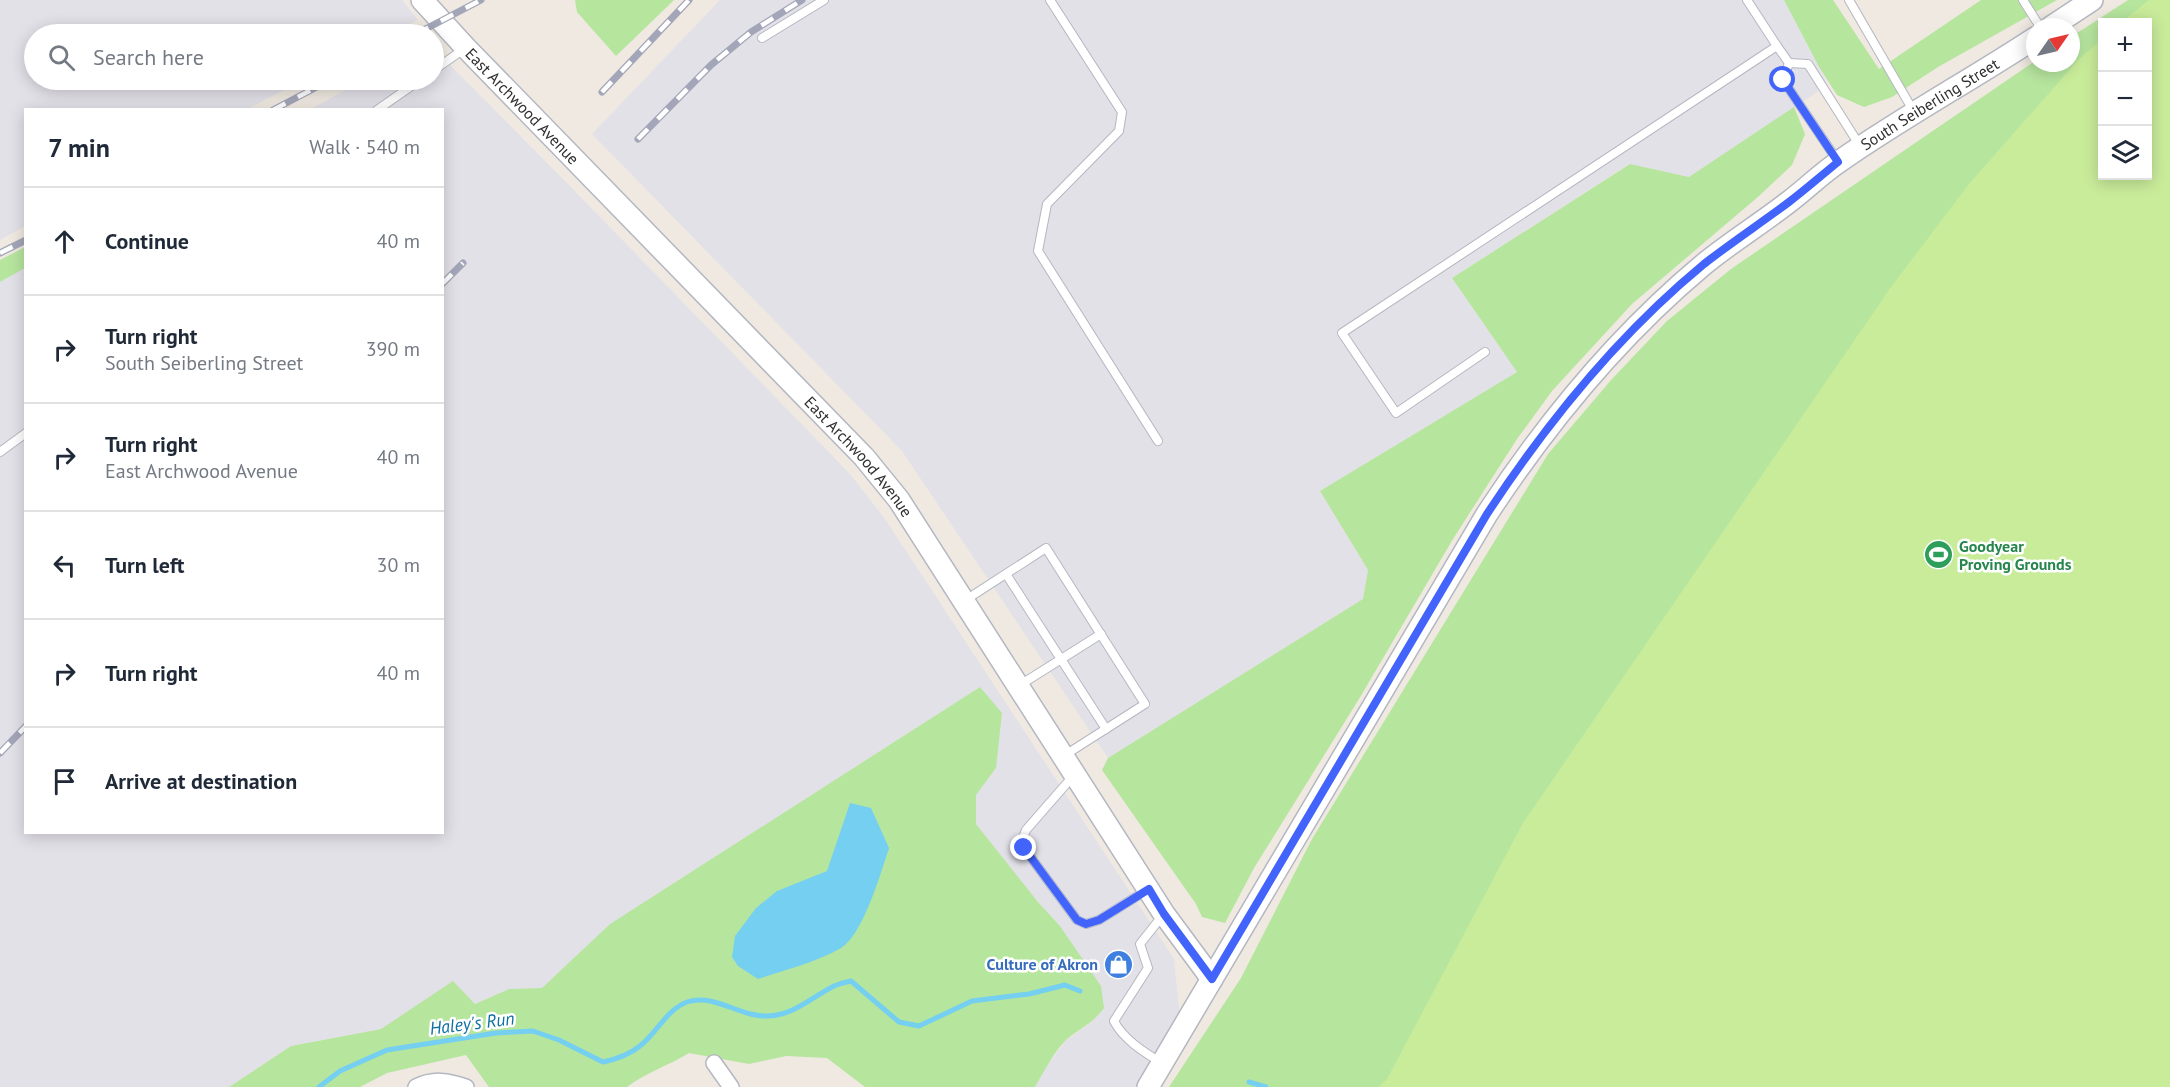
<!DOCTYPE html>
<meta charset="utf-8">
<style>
:root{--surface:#fff;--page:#f6f6f7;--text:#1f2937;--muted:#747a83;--line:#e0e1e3}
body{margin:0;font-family:"PT Sans",sans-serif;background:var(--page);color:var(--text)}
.controls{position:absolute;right:18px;top:18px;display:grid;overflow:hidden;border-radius:0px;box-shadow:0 3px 15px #0003}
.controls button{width:54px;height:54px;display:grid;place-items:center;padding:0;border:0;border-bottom:2px solid var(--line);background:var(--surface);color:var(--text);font:30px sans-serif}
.compass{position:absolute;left:2026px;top:18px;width:54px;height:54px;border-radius:50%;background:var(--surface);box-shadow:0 3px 15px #0003;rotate:56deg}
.stop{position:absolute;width:18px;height:18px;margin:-14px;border:4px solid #4264fb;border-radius:50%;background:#fff}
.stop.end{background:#4264fb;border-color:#fff;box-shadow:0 2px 6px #0008}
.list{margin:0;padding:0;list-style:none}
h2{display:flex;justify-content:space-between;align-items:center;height:78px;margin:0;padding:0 24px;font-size:26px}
h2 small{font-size:20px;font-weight:400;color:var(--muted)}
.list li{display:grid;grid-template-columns:39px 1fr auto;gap:18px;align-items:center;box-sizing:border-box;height:108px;padding:0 24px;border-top:2px solid var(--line)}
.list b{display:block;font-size:22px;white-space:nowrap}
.list p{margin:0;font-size:20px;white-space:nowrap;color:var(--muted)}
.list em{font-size:20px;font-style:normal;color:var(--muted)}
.icon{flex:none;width:33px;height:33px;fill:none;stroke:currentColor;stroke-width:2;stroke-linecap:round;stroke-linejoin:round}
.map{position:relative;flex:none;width:2170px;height:1087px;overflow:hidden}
.search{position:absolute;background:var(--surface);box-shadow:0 3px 15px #0003;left:24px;top:24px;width:420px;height:66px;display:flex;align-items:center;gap:15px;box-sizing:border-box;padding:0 21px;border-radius:33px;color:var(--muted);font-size:22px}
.panel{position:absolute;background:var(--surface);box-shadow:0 3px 15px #0003;left:24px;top:108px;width:420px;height:726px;border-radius:0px}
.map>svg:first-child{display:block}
.industrial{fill:#e3e1e8}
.green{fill:#b6e59e;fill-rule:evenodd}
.pitch{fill:#c9ec9a}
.water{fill:#75cff0}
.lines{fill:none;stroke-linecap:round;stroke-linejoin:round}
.stream{stroke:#75cff0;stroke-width:5}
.service-casing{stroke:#b4b7c1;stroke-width:10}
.minor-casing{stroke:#b4b7c1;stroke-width:18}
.secondary-casing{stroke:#b4b7c1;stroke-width:24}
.service{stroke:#fff;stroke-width:8}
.minor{stroke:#fff;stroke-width:15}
.secondary{stroke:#fff;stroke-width:21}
.rail-casing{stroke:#a3a6b8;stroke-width:7}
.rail{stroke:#fff;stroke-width:4.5;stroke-dasharray:14;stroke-linecap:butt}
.route{stroke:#4264fb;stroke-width:8}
.labels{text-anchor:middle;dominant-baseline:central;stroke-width:5;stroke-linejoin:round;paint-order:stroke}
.street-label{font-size:16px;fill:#2e2e2e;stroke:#fff}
.leisure-label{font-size:16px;font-weight:bold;fill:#27864d;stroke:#fff;text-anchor:start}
.shop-label{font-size:16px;font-weight:bold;fill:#366cbe;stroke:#fff;text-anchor:end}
.water-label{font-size:18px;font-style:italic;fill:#0d6fa3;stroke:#fff}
</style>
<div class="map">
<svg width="2170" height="1087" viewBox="0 0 2170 1087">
<rect width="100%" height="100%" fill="#efe9e1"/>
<g class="industrial">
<path d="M 0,0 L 402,0 L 418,20 L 390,34 L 34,34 L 34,80 L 304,80 L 247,109 L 26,110 L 25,226 L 0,240 Z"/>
<path d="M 720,0 L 1784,0 L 1828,85 L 1689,177 L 1629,164 L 1452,278 L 1517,372 L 1320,491 L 1368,570 L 1363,599 L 1108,758 L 902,451 L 592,134 Z"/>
<path d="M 434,49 L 565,181 L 850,474 L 885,519 L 1174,959 L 1180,1018 L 1139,1087 L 1035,1087 L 1044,1070 L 1066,1040 L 1092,1022 L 1078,955 L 1060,926 L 1038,902 L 976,824 L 976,795 L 996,768 L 980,687 L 610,924 L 542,989 L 509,989 L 475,1004 L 453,982 L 381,1029 L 291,1046 L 229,1087 L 0,1087 L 0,282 L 25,268 L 26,832 L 442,832 L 442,110 L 311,109 L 364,80 L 434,80 Z"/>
</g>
<g class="green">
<path d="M 575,0 L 674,0 L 616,56 L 577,12 Z"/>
<path d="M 1784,0 L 1833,0 L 1879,69 L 1981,0 L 2057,0 L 1938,67 L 1892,97 L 1864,107 L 1837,95 L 1819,67 Z"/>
<path d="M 2128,0 L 2170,0 L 2170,1087 L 1169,1087 L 1241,978 L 1312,839 L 1548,454 L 1612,379 L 1667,321 L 1731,269 L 2035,61 L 2035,63 L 2071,63 L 2071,37 ZM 2102,22 L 2148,22 L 2148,176 L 2102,176 Z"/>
<path d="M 1794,107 L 1805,134 L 1792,165 L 1759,196 L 1632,304 L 1552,391 L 1517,439 L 1453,539 L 1359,699 L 1254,868 L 1225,923 L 1202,917 L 1196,904 L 1102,770 L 1108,758 L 1363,599 L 1368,570 L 1320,491 L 1517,372 L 1452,278 L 1630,164 L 1689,177 Z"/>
<path d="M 25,247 L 25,268 L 0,282 L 0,260 Z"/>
<path d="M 980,687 L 1002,713 L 996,768 L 976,795 L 976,824 L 1038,902 L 1060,926 L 1101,986 L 1104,1008 C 1091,1025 1082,1027 1067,1039 C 1054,1051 1044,1072 1035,1087 L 865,1087 L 827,1058 L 786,1056 L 749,1064 L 689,1053 C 670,1065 645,1073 627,1087 L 489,1087 L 466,1055 L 387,1073 L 360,1087 L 229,1087 L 291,1046 L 381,1029 L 453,981 L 475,1004 L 509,989 L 542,988 L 610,924 Z"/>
</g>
<path class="pitch" d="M 2149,0 L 2170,0 L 2170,1087 L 1378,1087 L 1387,1079 L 1523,823 L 1891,287 L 1969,184 L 2079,59 L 2102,39 L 2102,176 L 2148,176 L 2148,22 L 2122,22 Z"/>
<path class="water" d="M 850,803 L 871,808 L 889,848 C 881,872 863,935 841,948 C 817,962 785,970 758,979 L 738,966 L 732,957 L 735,936 L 756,908 L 777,891 L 827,871 Z"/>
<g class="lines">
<g class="stream">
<path d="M 1249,1082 L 1266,1087"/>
<path d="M 319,1087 L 340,1071 L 387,1050 L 496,1033 L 533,1031 L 559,1040 L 603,1062 C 617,1059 629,1055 640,1046 C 657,1033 666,1010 687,1002 C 714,993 740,1017 767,1016 C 793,1016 812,997 834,986 C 839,984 846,982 851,981 L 899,1022 L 919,1026 L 972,1001 L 1029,994 L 1065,985 L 1080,991"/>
</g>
<defs>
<g id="service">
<path d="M 1050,0 L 1122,112 L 1119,131 L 1047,204 L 1038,251 L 1158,441"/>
<path d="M 1747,0 L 1777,46"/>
<path d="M 1849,0 L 1914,112"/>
<path d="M 2023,0 L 2040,27"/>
<path d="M 762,38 L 824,0"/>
<path d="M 434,70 L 464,49"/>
<path d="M 377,110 L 420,80"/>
<path d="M 1837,160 L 1783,80 L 1789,63 L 1808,64 L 1860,146"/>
<path d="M 1485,352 L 1396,413 L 1342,333 L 1777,46 L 1789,63"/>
<path d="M 0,452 L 26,433"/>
<path d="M 1006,574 L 1106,729"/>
<path d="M 964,601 L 1046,548 L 1145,704 L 1065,755"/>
<path d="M 1020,685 L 1101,634"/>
<path d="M 1074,775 L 1026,830 L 1022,840 L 1024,848 L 1077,920 L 1086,924 L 1099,920 L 1147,890"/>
<path d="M 1160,1062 C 1144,1052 1123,1039 1114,1021 L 1148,968 L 1140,944 L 1163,915"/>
</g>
<g id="minor">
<path d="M 714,1063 L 731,1087"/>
<path d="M 416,1087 C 434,1078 448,1081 466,1087"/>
</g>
<g id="secondary">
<path id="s1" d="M 422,0 L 466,48 L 864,457 L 899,500 L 1164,914 L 1212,979"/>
<path d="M 2051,27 L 2092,0"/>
<path id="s2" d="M 1148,1087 L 1487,514 C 1548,421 1617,337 1703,265 C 1731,242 1762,223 1790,201 C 1807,188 1822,173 1840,161 C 1903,117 1971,80 2035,38"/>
</g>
</defs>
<use href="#service" class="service-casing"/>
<use href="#minor" class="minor-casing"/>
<use href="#secondary" class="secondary-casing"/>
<use href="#service" class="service"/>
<use href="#minor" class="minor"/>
<use href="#secondary" class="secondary"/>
<defs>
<g id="rail">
<path d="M 416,34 L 481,0"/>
<path d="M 602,92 L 689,0"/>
<path d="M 273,110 L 330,80"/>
<path d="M 638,139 L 711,65 L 751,32 L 802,0"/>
<path d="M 0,253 L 26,240"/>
<path d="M 442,284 L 463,263"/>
<path d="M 0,753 L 26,726"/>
</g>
</defs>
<use href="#rail" class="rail-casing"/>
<use href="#rail" class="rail"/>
</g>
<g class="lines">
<path class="route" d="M 1024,848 L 1077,920 L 1086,924 L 1099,920 L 1149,889 L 1164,914 L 1212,979 L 1487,514 C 1548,421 1618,335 1704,264 C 1732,242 1761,223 1789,202 C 1806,189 1822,175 1838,162 L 1783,80"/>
</g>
<defs>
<symbol id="stadium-disc" viewBox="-11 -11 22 22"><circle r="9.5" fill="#2e9e5b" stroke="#fff"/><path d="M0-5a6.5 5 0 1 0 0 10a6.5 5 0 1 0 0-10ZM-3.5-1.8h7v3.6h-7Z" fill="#fff"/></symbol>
<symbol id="shop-disc" viewBox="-11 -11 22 22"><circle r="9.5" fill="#3f7fe0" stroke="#fff"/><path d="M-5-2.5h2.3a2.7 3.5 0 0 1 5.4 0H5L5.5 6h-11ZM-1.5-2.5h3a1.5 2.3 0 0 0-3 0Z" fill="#fff"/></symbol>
</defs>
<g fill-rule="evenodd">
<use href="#stadium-disc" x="1922" y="538" width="33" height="33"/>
<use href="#shop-disc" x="1102" y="948" width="33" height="33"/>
</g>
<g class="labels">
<g class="street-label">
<text stroke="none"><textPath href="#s2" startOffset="1275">South Seiberling Street</textPath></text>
<text stroke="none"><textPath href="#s1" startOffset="146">East Archwood Avenue</textPath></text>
<text stroke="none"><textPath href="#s1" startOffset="632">East Archwood Avenue</textPath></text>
</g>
<g class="leisure-label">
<text x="1959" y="546">Goodyear<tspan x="1959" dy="18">Proving Grounds</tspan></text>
</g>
<g class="shop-label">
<text x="1098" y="964">Culture of Akron</text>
</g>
<g class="water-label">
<text transform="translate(472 1023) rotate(-7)">Haley's Run</text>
</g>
</g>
</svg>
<div class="controls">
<button>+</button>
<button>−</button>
<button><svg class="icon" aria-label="layers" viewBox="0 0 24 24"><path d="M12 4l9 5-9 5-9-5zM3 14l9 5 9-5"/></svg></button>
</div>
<svg class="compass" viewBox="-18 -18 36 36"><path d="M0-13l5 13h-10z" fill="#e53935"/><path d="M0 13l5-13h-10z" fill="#747a83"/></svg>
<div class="stop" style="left:1783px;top:80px"></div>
<div class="stop end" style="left:1024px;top:848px"></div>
<div class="search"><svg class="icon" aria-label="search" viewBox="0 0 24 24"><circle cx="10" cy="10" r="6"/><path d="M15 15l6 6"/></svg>Search here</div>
<section class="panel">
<h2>7 min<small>Walk · 540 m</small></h2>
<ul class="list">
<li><svg class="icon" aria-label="ahead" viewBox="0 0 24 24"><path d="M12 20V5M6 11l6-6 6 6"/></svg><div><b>Continue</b></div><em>40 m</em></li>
<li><svg class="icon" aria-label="right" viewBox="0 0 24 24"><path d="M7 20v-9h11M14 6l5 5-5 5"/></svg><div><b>Turn right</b><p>South Seiberling Street</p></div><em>390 m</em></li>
<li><svg class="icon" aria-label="right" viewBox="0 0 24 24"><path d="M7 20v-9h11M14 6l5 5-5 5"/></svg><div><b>Turn right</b><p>East Archwood Avenue</p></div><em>40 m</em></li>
<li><svg class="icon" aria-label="left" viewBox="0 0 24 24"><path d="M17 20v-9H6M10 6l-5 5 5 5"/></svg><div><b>Turn left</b></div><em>30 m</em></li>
<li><svg class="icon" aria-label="right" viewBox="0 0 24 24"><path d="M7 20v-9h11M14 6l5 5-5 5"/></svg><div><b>Turn right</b></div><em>40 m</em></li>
<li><svg class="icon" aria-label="arrive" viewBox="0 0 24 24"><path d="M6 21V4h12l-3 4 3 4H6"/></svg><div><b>Arrive at destination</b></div></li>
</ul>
</section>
</div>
